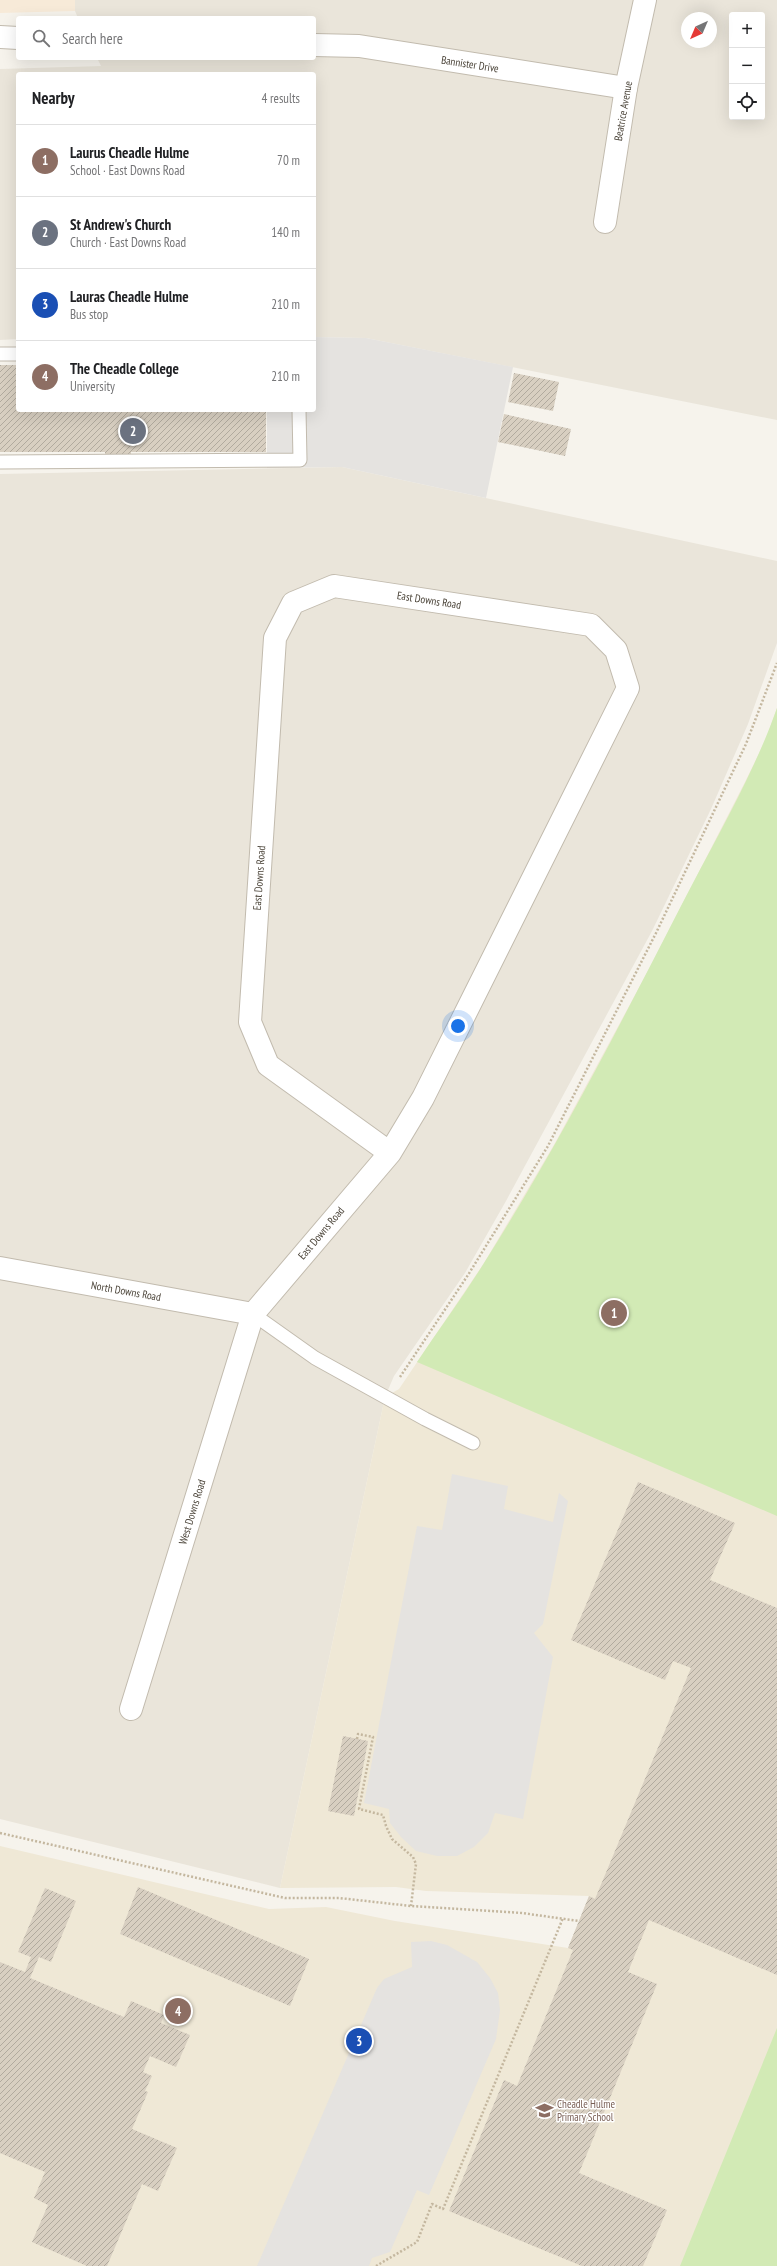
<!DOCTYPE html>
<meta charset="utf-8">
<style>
:root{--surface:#fff;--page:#f6f6f6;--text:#202124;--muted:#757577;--line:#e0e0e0;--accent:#d93025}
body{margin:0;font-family:"PT Sans Narrow",sans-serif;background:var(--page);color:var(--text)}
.controls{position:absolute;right:12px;top:12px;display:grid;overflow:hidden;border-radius:4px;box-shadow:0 4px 16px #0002}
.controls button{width:36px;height:36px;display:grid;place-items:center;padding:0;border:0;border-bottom:1px solid var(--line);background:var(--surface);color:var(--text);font:20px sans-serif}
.compass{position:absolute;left:681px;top:12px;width:36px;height:36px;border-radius:50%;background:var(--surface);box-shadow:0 4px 16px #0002;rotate:224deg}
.you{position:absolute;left:458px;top:1026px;width:14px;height:14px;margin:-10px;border:3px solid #fff;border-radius:50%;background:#1a73e8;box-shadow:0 0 0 6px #1a73e833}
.badge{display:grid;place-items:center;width:26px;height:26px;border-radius:50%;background:var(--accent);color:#fff;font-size:13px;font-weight:700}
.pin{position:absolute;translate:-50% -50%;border:2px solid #fff;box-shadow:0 1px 4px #0006}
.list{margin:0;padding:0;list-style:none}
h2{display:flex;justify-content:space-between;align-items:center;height:52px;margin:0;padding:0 16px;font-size:17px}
h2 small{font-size:13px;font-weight:400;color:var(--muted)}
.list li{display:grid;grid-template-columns:26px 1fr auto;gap:12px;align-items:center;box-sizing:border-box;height:72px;padding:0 16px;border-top:1px solid var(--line)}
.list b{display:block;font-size:15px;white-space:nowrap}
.list p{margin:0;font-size:13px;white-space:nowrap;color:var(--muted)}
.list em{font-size:13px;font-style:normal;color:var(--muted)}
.icon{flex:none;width:22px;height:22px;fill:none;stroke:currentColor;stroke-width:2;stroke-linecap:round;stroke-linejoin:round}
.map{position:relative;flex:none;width:777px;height:2266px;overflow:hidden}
.search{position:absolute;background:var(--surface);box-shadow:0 4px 16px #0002;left:16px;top:16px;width:300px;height:44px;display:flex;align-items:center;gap:10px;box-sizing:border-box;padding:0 14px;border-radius:4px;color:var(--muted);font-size:15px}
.panel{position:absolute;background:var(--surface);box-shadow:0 4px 16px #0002;left:16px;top:72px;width:300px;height:340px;border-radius:4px}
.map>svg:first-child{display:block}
.residential{fill:#eae5da;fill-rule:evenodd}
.commercial{fill:#f7ead8}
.education{fill:#efe8d6}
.green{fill:#d2eab5}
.parking{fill:#e5e3e0}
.building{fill:url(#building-hatch)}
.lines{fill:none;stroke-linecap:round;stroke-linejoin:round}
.lane-casing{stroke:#c2bbae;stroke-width:15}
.street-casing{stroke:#c2bbae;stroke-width:24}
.path{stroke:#c4b79f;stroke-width:2.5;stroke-dasharray:2 2;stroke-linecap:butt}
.lane{stroke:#fff;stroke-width:13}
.street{stroke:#fff;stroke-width:22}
.labels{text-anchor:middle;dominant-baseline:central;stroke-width:3;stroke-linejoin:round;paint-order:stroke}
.street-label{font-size:11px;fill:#4b4439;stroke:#fff}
.education-label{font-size:11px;fill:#785e54;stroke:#fff;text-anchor:start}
</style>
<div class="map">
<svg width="777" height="2266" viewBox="0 0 777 2266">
<defs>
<pattern id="building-hatch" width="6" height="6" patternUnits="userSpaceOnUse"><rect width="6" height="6" fill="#d8cfc1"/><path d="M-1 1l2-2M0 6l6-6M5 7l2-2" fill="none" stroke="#b1aa9e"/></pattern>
</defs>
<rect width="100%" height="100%" fill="#f6f3ec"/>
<g class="residential">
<path d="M 75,0 L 777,0 L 777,420 L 366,338 L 314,337 L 314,74 L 18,74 L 18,339 L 0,340 L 0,69 L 101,66 L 97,58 L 314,58 L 314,18 L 78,18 L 75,11 ZM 732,15 L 762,15 L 762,117 L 732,117 ZM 687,18 L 711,18 L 711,42 L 687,42 Z"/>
<path d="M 342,467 L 777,561 L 777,643 L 748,724 L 711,809 L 652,931 L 506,1201 L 465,1273 L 394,1376 L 385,1397 L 280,1888 L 0,1819 L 0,474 Z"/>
</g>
<path class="commercial" d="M 0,0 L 75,0 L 75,11 L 0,13 Z"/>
<path class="education" d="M 777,708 L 777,2266 L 0,2266 L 0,1846 L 269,1909 L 326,1907 L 395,1921 L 568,1948 L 589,1896 L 426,1891 L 396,1887 L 280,1888 L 385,1397 L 399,1389 L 484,1263 L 555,1143 L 648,971 L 745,782 L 766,739 Z"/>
<g class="green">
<path d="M 777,708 L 777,1516 L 417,1362 C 439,1329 463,1297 484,1263 C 557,1148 620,1025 682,904 C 715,840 753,776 777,708 Z"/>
<path d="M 777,2028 L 777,2266 L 680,2266 Z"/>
</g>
<g class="parking">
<path d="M 314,337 L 366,338 L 513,367 L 486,498 L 342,467 L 267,468 L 267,410 L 314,410 Z"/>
<path d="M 452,1474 L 508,1486 L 504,1509 L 553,1522 L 559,1493 L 568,1501 L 543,1624 L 534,1633 L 553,1657 L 523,1819 L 495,1813 L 488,1833 L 474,1847 L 457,1856 L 437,1856 L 416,1851 L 401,1837 L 390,1823 L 389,1809 L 364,1803 L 417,1526 L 442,1530 Z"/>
<path d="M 431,1941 L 447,1945 L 477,1962 L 490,1978 L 498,1993 L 500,2010 L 496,2039 L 429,2195 L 417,2190 L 390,2252 L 372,2258 L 369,2266 L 257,2266 L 377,1988 L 384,1979 L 412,1967 L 411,1942 Z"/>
</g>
<g class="building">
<path d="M 0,365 L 18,365 L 18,410 L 266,410 L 266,452 L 131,452 L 131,456 L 105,456 L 105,452 L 0,452 Z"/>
<path d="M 514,373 L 559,382 L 553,411 L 508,402 Z"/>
<path d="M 504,414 L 571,429 L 565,456 L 498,442 Z"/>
<path d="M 638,1482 L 735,1523 L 710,1580 L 777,1608 L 777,1975 L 649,1920 L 628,1972 L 657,1984 L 579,2173 L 667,2210 L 643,2266 L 582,2266 L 449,2211 L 504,2080 L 517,2086 L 573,1950 L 568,1948 L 589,1896 L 595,1899 L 691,1668 L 673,1661 L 665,1680 L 571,1640 Z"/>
<path d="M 343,1736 L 368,1741 L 354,1816 L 328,1811 Z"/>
<path d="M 138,1887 L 309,1959 L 290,2006 L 120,1934 Z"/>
<path d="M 45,1888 L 76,1901 L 51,1962 L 39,1957 L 30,1978 L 124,2017 L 131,2001 L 164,2015 L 161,2023 L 190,2035 L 176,2067 L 150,2056 L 143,2072 L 152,2076 L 145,2091 L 148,2092 L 132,2129 L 177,2148 L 158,2191 L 142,2184 L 107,2266 L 87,2266 L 32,2242 L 48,2205 L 34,2198 L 45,2172 L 0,2153 L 0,1962 L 25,1972 L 31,1957 L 18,1952 Z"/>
</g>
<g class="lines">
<defs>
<g id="lane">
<path d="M 0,354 L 18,354"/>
<path d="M 0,462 L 300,460 L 299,410"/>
<path d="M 253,1314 L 315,1358 L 425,1419 L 473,1443"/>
</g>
<g id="street">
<path d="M 0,37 L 18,38"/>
<path d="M 314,45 L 359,46 L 626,88"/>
<path d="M 605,222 L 626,88 L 645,0"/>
<path d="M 0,1268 L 253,1314"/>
<path d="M 131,1709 L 253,1314 L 390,1153 L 423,1098 L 628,688 L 616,650 L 591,625 L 334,586 L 293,603 L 275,638 L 250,1022 L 268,1065 L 390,1153"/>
</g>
</defs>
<use href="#lane" class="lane-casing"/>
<use href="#street" class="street-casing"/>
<g class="path">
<path d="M 400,1377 L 468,1275 L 548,1146 L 656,933 L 746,744 L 777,663"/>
<path d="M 357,1739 L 358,1734 L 373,1737 L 359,1809 L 383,1815 L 386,1826 L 392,1839 L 413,1857 L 416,1864 L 411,1906"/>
<path d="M 0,1833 L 285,1898 L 339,1898 L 411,1906 L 522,1913 L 579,1921"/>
<path d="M 376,2266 L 417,2242 L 432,2204 L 443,2209 L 563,1918"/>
</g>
<use href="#lane" class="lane"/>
<use href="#street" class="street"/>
</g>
<defs>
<symbol id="school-bare" viewBox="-9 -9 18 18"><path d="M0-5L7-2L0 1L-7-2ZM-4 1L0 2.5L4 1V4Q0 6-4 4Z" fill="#8d6e63" stroke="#fff" stroke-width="2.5" paint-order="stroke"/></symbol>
</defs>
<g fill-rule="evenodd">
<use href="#school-bare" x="532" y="2098" width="25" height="25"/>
</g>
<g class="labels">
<g class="street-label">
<text transform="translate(470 64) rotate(9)">Bannister Drive</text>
<text transform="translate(623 111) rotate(-80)">Beatrice Avenue</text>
<text transform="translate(429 600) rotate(9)">East Downs Road</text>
<text transform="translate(259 878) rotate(-86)">East Downs Road</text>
<text transform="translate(321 1233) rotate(-50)">East Downs Road</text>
<text transform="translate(126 1291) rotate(10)">North Downs Road</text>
<text transform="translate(192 1512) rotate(-73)">West Downs Road</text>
</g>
<g class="education-label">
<text x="557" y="2104">Cheadle Hulme<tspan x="557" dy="13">Primary School</tspan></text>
</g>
</g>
</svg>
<div class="controls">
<button>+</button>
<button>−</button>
<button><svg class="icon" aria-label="locate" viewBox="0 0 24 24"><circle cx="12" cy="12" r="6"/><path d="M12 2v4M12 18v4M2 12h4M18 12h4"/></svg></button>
</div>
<svg class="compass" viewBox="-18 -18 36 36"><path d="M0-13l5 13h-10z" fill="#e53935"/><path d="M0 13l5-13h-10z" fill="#757577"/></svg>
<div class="you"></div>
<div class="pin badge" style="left:614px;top:1313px;background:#8d6e63">1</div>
<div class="pin badge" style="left:133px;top:431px;background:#6b7280">2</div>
<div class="pin badge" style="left:359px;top:2041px;background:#1a4fb4">3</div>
<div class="pin badge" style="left:178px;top:2011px;background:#8d6e63">4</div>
<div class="search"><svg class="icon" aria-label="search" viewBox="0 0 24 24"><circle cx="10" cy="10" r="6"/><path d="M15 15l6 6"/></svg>Search here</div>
<section class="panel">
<h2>Nearby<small>4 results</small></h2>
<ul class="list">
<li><span class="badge" style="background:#8d6e63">1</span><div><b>Laurus Cheadle Hulme</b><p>School · East Downs Road</p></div><em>70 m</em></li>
<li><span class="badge" style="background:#6b7280">2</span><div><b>St Andrew's Church</b><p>Church · East Downs Road</p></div><em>140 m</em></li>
<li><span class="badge" style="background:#1a4fb4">3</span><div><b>Lauras Cheadle Hulme</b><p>Bus stop</p></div><em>210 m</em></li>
<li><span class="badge" style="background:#8d6e63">4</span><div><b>The Cheadle College</b><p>University</p></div><em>210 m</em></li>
</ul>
</section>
</div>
